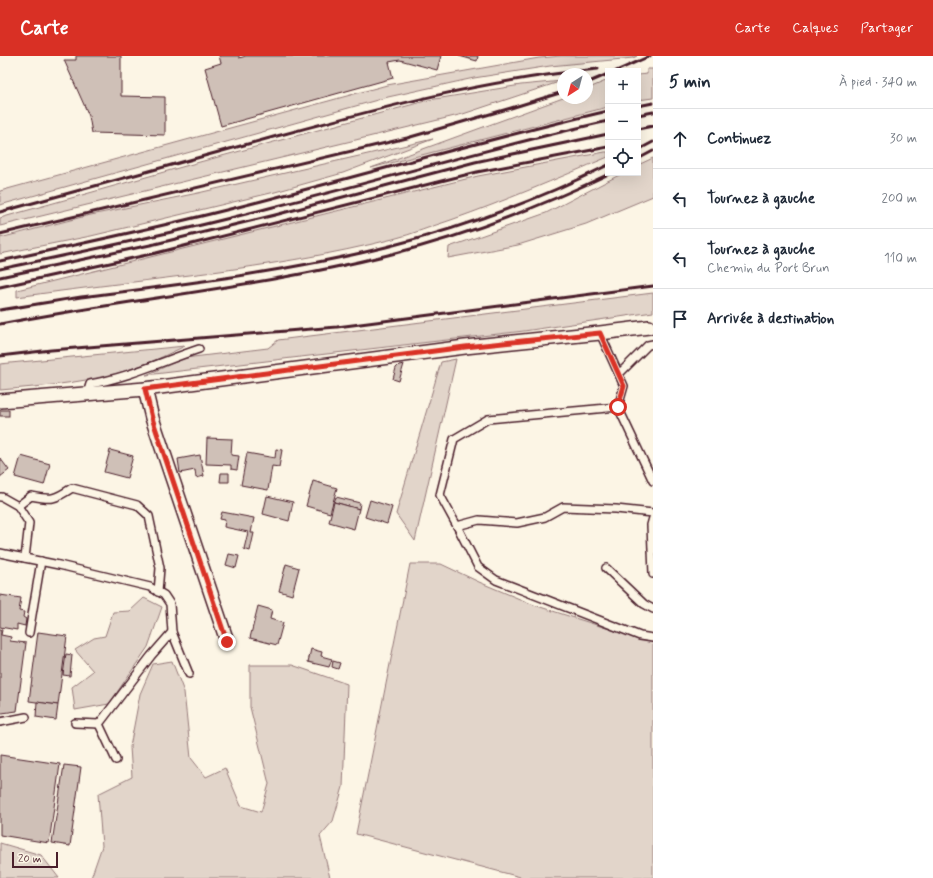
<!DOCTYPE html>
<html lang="fr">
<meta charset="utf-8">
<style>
:root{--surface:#fff;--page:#f6f6f7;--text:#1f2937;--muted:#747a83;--line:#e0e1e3;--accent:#d93025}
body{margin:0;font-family:Mynerve,sans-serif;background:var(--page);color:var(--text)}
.controls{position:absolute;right:12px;top:12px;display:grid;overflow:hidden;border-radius:0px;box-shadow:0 4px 16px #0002}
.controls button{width:36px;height:36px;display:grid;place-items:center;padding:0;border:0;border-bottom:1px solid var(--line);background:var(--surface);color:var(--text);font:20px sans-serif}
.compass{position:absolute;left:557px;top:12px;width:36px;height:36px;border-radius:50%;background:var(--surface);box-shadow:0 4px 16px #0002;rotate:216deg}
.scale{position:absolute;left:12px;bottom:10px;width:46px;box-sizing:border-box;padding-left:4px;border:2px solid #4a1f2b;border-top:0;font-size:11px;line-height:14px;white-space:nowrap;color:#4a1f2b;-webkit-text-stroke:3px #fcf5e5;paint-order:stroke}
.stop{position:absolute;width:12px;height:12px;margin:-9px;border:3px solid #d93025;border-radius:50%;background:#fff}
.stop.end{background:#d93025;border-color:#fff;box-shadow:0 1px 4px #0008}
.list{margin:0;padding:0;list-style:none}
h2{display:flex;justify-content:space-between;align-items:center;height:52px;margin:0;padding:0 16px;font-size:17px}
h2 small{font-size:13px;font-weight:400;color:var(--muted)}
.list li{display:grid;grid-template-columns:26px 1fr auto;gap:12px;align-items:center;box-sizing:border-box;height:60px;padding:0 16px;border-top:1px solid var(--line)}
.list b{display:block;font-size:15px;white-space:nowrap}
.list p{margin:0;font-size:13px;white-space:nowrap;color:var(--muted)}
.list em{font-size:13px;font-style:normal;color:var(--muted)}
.icon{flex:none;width:22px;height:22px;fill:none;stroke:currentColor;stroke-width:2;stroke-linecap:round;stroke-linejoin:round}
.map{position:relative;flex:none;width:653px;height:822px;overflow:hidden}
header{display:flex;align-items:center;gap:24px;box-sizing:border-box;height:56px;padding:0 20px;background:var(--accent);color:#fff}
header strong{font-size:19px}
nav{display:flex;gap:22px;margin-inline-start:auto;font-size:14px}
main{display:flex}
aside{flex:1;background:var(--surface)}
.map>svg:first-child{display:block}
.green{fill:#e2d5ca;stroke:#967a7a}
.building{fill:#cfc0b7;stroke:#4a1f2b}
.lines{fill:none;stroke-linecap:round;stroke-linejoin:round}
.service-casing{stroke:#4a1f2b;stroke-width:10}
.minor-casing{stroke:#4a1f2b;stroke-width:16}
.service{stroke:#fcf5e5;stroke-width:7}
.minor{stroke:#fcf5e5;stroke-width:13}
.rail{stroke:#4a1f2b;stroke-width:3}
.route{stroke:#d93025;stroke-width:5}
</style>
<header>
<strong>Carte</strong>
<nav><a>Carte</a><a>Calques</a><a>Partager</a></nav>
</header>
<main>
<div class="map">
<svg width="653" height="822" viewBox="0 0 653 822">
<rect width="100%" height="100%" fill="#fcf5e5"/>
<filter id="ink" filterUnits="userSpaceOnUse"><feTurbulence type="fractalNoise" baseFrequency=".025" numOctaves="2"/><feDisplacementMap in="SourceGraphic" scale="8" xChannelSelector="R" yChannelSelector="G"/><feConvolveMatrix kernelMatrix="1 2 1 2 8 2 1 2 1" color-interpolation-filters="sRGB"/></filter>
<g filter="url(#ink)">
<g class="green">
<path d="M 561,0 L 637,0 L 633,2 L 550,10 L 474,22 L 388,41 L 0,149 L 0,135 L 387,29 L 539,2 Z"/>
<path d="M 647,13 L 653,13 L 653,42 L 638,44 L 638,19 L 647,18 Z"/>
<path d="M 608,24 L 608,51 L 371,112 L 563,42 L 587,42 L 587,33 Z"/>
<path d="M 562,25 L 463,58 L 0,170 L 0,162 L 196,107 L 429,44 L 521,29 Z"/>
<path d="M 433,83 L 343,117 L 275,136 L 91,180 L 0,198 L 0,182 L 86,160 L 198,137 Z"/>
<path d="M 605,96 L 608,96 L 608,101 C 556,123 505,145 451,164 C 432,170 413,178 393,183 C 271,214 142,223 17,241 L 17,234 L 478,120 Z"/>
<path d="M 653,102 L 653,140 L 586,168 L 518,189 L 448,202 L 449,191 L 546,157 L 623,117 L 638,117 L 638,109 Z"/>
<path d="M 653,237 L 653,256 L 524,275 L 146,319 L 185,302 L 268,292 L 278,284 Z"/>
<path d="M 185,290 C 170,297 155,305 140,310 C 95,326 47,330 0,334 L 0,308 Z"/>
<path d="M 456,303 L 415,485 L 396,458 L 441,306 Z"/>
<path d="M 410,508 L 441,508 L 479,526 L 534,549 L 653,587 L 653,822 L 524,822 L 356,778 Z"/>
<path d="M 144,542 L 162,551 L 148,591 L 109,648 L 75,654 L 72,631 L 93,615 L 75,594 L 94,582 L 105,580 L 113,556 L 130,555 Z"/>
<path d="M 172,605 L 184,636 L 191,702 L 206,721 L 225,712 L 241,750 L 261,756 L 269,728 L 250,651 L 250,609 L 292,609 L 347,628 L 343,731 L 333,765 L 320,780 L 330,822 L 91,822 L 102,790 L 98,738 L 132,721 L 130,691 L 140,638 L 153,608 Z"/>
<path d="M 0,787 L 41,799 L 59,822 L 0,822 Z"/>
</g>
<g class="building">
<path d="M 76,0 L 121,0 L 121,40 L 165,41 L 165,79 L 92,77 L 89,60 L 64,4 L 76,4 Z"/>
<path d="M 219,0 L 239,0 L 239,2 L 246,0 L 441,0 L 437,14 L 400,4 L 389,6 L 393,22 L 221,70 L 205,12 L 221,7 Z"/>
<path d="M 459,0 L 478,0 L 477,5 Z"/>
<path d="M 404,308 L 399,325 L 393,323 L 396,312 L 399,309 Z"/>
<rect x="0" y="354" width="9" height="6"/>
<path d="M 207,382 L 232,383 L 231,399 L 239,400 L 237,414 L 231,413 L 231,409 L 206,408 Z"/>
<path d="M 276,393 L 282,394 L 279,411 L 272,410 L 268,434 L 241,429 L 247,397 L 275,402 Z"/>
<path d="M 110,394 L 133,400 L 127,422 L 104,416 Z"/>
<path d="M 200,399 L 204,420 L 196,422 L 195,414 L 180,417 L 178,403 Z"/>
<path d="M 21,400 L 50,408 L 44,429 L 15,421 Z"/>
<path d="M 0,402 L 9,414 L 0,421 Z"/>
<path d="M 221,417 L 229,417 L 229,426 L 220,426 Z"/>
<path d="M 313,425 L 337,432 L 330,457 L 306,450 Z"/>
<path d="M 267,440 L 293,446 L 289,465 L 263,458 Z"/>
<path d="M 336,441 L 360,447 L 359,453 L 334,446 Z"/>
<path d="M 370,444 L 392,451 L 387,468 L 365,461 Z"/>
<path d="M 334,446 L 359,453 L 354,473 L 329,466 Z"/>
<path d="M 222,456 L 254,462 L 251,477 L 254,477 L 250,495 L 244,493 L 248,476 L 224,471 L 225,464 L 220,463 Z"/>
<path d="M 229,498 L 239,500 L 236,512 L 226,509 Z"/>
<path d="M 286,508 L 299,512 L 292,539 L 279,535 Z"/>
<path d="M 0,539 L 21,542 L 19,555 L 24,556 L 23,561 L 26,563 L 25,570 L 17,568 L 17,574 L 0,571 Z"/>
<path d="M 258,550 L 272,554 L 270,563 L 283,567 L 277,589 L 250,582 Z"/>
<path d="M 0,574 L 2,574 L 1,579 L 11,581 L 10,585 L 26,587 L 17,655 L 2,657 L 0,657 Z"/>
<path d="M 38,576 L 67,580 L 58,649 L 29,645 Z"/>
<path d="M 311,593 L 322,596 L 321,600 L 332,603 L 329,611 L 308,606 Z"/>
<path d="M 66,598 L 72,599 L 70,620 L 63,619 Z"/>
<path d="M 333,605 L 340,607 L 338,613 L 332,611 Z"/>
<path d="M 37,646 L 58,649 L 56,664 L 36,661 Z"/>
<path d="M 0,699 L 60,708 L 49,787 L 0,779 Z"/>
<path d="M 64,709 L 81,711 L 70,790 L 52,787 Z"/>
</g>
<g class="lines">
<defs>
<g id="service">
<path d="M 600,277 L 624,330 L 618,351 L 653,425"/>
<path d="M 619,318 L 648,289 L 653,288"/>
<path d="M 87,338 L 90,328 C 127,322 163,305 199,293"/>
<path d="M 0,441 L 2,441 L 18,450 L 29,467 L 25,502"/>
<path d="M 18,450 L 31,440 C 52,444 54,444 72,432 L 137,449 L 149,460 L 160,512 L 158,536"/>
<path d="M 653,457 L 616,453 L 563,451 L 545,461 L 517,467 L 479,464 L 457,470 L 478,511 L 496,524 L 640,580 L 653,582"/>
<path d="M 653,462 L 651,469 L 653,518"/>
<path d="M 457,470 L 440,439 L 454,383 L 488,363 L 618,351"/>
<path d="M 0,497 L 59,509 L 150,531 L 164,539 L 170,548 L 172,576 L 189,618"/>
<path d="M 606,512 L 644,548 L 653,553"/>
<path d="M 29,577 L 41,505"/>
<path d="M 0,666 L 26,661"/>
<path d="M 75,667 L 99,668 L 151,600 L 172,576"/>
<path d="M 99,668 L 116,704"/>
</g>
<g id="minor">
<path d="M 145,333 L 152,362 L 227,585"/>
<path d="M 0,345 L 145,333 L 465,291 L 600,277 L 649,271"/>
</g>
</defs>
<use href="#service" class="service-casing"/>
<use href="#minor" class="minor-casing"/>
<use href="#service" class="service"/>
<use href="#minor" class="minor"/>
<g class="rail">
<path d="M 616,15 L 650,0"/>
<path d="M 587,27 L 608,18"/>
<path d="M 638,50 L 653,47"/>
<path d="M 638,59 L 653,56"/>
<path d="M 638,73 L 653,70"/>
<path d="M 638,94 L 653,86"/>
<path d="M 638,103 L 653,95"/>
<path d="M 0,156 C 92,131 185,105 277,80 C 384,51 488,23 598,13"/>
<path d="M 0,178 L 407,82 L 511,52 L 563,36"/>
<path d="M 0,205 C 91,186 183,166 273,142 C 385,113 495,81 608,55"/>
<path d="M 0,213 C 91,194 183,175 273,151 C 385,123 495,90 608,65"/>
<path d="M 0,221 L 155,188 L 275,159 L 475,106 L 608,78"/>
<path d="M 0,231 L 156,197 L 477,116 L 608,91"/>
<path d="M 0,254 C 27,250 54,245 81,241 C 183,228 286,216 386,191 C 462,172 538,144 608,109"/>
<path d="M 0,268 C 129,243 260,231 388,199 C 465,180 540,151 611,117"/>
<path d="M 0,300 L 51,294 L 337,271 L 653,230"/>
</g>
</g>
</g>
<g class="lines" filter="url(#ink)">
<path class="route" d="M 227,586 L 152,362 L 145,333 L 465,291 L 600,277 L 624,330 L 618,351"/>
</g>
</svg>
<div class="controls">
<button>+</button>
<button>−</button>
<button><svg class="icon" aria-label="locate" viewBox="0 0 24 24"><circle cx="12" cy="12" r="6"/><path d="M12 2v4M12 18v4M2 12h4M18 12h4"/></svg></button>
</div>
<svg class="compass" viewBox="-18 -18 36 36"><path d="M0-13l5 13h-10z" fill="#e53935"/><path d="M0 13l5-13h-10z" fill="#747a83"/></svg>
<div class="scale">20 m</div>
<div class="stop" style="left:618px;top:351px"></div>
<div class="stop end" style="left:227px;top:586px"></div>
</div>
<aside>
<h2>5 min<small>À pied · 340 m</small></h2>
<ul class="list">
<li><svg class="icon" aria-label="ahead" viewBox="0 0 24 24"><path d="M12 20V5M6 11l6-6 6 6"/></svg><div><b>Continuez</b></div><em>30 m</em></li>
<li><svg class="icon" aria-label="left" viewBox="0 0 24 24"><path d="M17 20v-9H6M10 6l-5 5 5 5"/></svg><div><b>Tournez à gauche</b></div><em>200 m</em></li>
<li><svg class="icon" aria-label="left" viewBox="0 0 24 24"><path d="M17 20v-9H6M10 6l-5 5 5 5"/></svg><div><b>Tournez à gauche</b><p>Chemin du Port Brun</p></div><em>110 m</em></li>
<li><svg class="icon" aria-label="arrive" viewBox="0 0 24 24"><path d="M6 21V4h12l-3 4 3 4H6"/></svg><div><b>Arrivée à destination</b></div></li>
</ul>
</aside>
</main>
